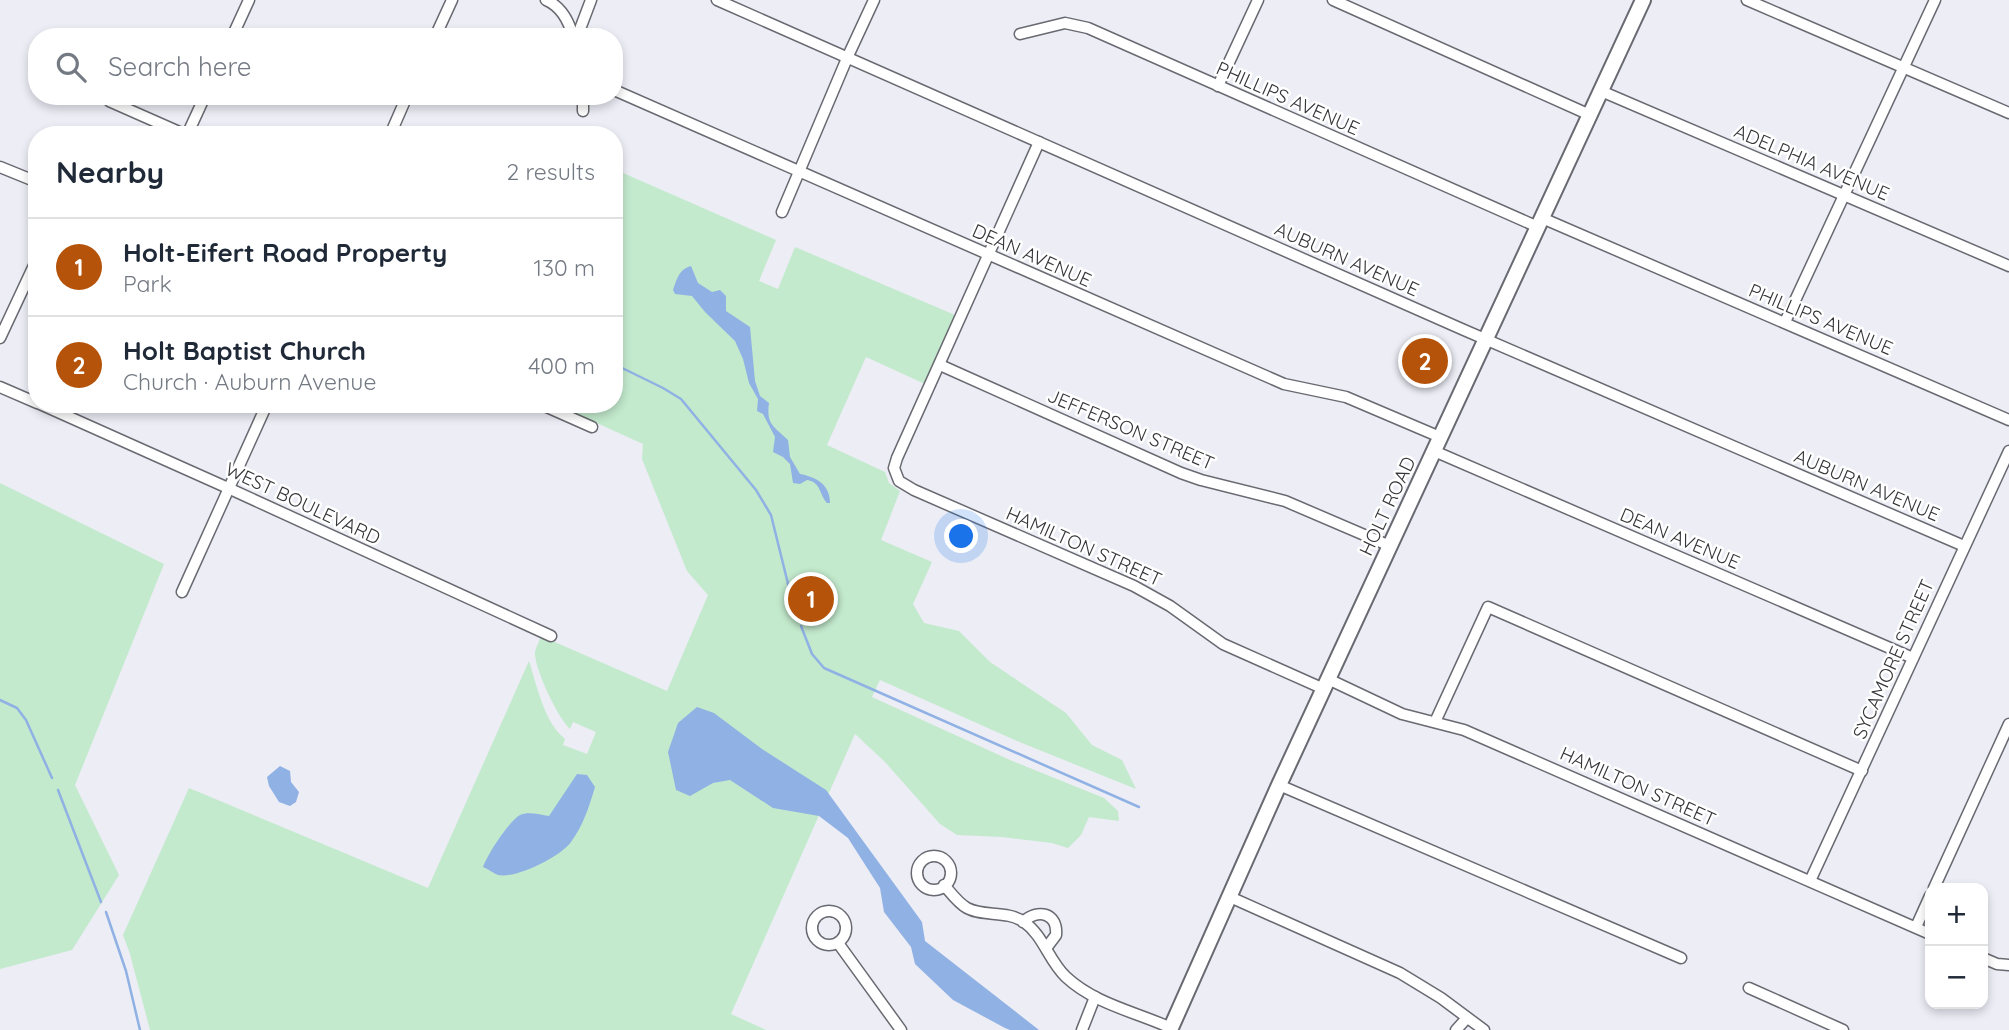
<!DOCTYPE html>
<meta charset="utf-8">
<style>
:root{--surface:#fff;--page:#f6f6f7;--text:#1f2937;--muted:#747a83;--line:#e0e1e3;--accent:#b45309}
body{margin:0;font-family:Quicksand,sans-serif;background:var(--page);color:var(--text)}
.controls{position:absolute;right:21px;bottom:21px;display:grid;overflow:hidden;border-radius:14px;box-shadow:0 4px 10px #0003}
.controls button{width:63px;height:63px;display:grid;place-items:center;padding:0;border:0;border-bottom:2px solid var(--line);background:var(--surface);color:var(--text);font:35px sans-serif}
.you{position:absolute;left:962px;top:537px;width:24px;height:24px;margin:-18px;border:5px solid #fff;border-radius:50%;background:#1a73e8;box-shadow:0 0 0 10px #1a73e833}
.badge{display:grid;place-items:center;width:46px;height:46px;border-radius:50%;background:var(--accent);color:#fff;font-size:23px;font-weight:700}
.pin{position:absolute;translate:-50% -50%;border:4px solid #fff;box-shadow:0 2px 7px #0006}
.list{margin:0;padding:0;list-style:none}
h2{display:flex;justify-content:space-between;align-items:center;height:91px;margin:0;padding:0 28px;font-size:30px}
h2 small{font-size:23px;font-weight:400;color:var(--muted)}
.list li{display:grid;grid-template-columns:46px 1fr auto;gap:21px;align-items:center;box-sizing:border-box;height:98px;padding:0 28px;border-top:2px solid var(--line)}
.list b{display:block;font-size:26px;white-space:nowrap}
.list p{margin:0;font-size:23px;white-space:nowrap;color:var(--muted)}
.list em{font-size:23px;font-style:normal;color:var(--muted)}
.icon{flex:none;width:38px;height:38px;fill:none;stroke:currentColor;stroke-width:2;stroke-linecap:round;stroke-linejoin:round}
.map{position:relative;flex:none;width:2009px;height:1030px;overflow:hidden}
.search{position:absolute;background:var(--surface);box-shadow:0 4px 10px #0003;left:28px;top:28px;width:595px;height:77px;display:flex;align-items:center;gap:18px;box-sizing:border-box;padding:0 24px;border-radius:28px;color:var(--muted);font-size:26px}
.panel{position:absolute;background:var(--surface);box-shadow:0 4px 10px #0003;left:28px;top:126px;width:595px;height:287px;border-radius:28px}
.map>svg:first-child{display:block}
.green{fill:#c3eacd}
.water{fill:#90b1e4}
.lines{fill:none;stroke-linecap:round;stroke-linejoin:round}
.stream{stroke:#90b1e4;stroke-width:2.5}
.street-casing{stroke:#696a71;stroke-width:13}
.secondary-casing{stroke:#696a71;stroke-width:18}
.street{stroke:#fff;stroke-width:10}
.secondary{stroke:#fff;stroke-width:14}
.labels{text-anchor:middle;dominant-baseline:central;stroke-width:5;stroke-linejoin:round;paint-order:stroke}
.street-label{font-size:19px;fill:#36363a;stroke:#fff}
</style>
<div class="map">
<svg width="2009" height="1030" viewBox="0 0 2009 1030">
<rect width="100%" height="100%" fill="#ecedf5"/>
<g class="green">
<path d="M 614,169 L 776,240 L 759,281 L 778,289 L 795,247 L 955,315 L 925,384 L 866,357 L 827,445 L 885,472 L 889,483 L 900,491 L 881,540 L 932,562 L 913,604 L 924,623 L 959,631 L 990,662 L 1066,713 L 1092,745 L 1122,760 L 1136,789 L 1017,741 L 880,680 L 872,697 L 1010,760 L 1104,798 L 1118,811 L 1119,821 L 1089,817 L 1081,835 L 1068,848 L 1052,843 L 1002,837 L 957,835 L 940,824 L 885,762 L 855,734 L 731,1014 L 766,1030 L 150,1030 L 130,954 L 123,935 L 189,788 L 428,888 L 529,661 C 537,686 544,722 565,739 L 563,745 L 587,754 L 596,732 L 573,722 L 570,729 C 558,718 534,668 535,652 C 536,647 540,640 541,636 L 667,691 L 708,595 L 687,571 L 642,459 L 643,444 L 555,404 L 614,404 Z"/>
<path d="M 0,483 L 164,564 L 75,785 L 119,875 L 72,950 L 0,969 Z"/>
</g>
<g class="water">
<path d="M 691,266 L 698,283 L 712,292 L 720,290 L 726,296 L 726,311 L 750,327 L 755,381 L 760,396 L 769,403 C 766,425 774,426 788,440 L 790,457 L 800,474 C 816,477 830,484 830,503 L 827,503 C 819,494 821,482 807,480 L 800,484 L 793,483 L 790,464 L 783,457 L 773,452 L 775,437 L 763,414 L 757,411 L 758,399 L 749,383 L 743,359 L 735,341 L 705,312 L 692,296 L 675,294 L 673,290 C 677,279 679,269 691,266 Z"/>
<path d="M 697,707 L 714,713 L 762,749 L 826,790 L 922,922 L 925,941 L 1039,1030 L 1010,1030 L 1005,1028 L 953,1000 L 915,964 L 911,947 L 884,912 L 880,888 L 848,838 L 819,816 L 773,808 L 730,780 L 713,783 L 690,796 L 676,790 L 668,752 L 678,723 Z"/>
<path d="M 280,766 L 290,771 L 291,782 L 299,792 L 296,802 L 290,806 L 279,802 L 269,786 L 267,777 Z"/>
<path d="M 577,774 L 587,775 L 595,787 C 589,807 583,826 571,842 C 560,857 516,879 498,875 C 493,873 488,869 483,867 C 487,855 509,821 520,815 C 529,811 540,815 549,816 Z"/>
</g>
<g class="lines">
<g class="stream">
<path d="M 614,364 L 663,388 L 681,399 L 756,490 L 771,515 L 795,612"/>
<path d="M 801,626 L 812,654 L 824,668 L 1139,807"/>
<path d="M 0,700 L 17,708 L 26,720 L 52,778"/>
<path d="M 58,790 L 101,902"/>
<path d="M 106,912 L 126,971 L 140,1030"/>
</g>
<defs>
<g id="street">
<path d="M 546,0 C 562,7 569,21 573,37"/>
<path d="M 717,0 L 1464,330 L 1964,546"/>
<path d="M 1333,0 L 1590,115"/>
<path d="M 1747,0 L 2009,113"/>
<path d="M 1020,34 L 1065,23 L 1088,28 L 1538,227"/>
<path d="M 232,37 L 249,0"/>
<path d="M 435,37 L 452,0"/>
<path d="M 577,37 L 591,0"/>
<path d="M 1218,86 L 1258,0"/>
<path d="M 614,90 L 1284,384 L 1346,397 L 1440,437"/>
<path d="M 1601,91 L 2009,266"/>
<path d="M 583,96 L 583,111"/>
<path d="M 109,101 L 186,135"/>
<path d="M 187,135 L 205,96"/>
<path d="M 390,135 L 407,96"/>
<path d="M 1039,142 L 897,458 L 894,468 L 899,481 L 914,490 L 1134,586 L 1170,606 L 1223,644 L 1324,689"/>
<path d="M 0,167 L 37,182"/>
<path d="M 782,212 L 848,56 L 874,0"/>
<path d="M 1542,218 L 2009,420"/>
<path d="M 1785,322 L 1935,0"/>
<path d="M 0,338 L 37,259"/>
<path d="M 940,365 L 1181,473 L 1201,480 L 1285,501 L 1390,546"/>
<path d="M 0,387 L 37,403"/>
<path d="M 40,404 L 228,488 L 551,636"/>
<path d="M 540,404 L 592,427"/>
<path d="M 1434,451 L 1913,658"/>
<path d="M 182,592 L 267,404"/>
<path d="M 1328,679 L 1402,714 L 1464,730 L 1930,934"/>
<path d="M 1435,722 L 1488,607 L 1862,771"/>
<path d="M 1279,785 L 1681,958"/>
<circle cx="934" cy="873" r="17"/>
<path d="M 1810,881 L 2009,451"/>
<path d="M 944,885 C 951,893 958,903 967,908 C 983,917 1007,910 1024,922 C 1043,935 1049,961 1066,977 C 1095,1004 1136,1012 1171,1028"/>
<path d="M 1934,888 L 2009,724"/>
<path d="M 1230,897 L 1400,973 L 1441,998 L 1484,1030"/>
<circle cx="829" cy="928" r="17"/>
<path d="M 1023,922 C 1038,908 1058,913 1056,935 L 1047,947"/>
<path d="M 1916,927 L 1930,896"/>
<path d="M 838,943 L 901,1030"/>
<path d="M 1983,958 L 1997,964 L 2009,965"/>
<path d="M 1749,988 L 1843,1030"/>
<path d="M 1082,1030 L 1095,997"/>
<path d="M 1456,1030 L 1466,1019"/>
</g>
<path id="secondary" d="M 1170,1030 L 1279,785 L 1643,0"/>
</defs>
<use href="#street" class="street-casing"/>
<use href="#secondary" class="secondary-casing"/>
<use href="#street" class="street"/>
<use href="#secondary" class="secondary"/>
</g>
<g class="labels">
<g class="street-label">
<text transform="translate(1288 98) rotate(24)">PHILLIPS AVENUE</text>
<text transform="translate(1812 162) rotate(23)">ADELPHIA AVENUE</text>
<text transform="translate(1032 255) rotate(24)">DEAN AVENUE</text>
<text transform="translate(1347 259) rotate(24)">AUBURN AVENUE</text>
<text transform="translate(1821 319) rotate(23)">PHILLIPS AVENUE</text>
<text transform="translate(1131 429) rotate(23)">JEFFERSON STREET</text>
<text transform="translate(1867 485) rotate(23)">AUBURN AVENUE</text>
<text transform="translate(303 503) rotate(25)">WEST BOULEVARD</text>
<text transform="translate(1387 506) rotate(-65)">HOLT ROAD</text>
<text transform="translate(1680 538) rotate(23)">DEAN AVENUE</text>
<text transform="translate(1084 546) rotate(24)">HAMILTON STREET</text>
<text transform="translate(1893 659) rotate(-66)">SYCAMORE STREET</text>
<text transform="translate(1638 786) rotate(24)">HAMILTON STREET</text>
</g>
</g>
</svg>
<div class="controls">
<button>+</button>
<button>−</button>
</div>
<div class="you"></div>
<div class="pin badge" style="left:811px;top:599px">1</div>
<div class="pin badge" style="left:1425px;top:361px">2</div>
<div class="search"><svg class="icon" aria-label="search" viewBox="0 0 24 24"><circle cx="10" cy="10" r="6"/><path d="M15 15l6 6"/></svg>Search here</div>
<section class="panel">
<h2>Nearby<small>2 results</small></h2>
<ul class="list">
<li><span class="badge">1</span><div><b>Holt-Eifert Road Property</b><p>Park</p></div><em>130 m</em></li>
<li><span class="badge">2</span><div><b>Holt Baptist Church</b><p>Church · Auburn Avenue</p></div><em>400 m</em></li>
</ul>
</section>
</div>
